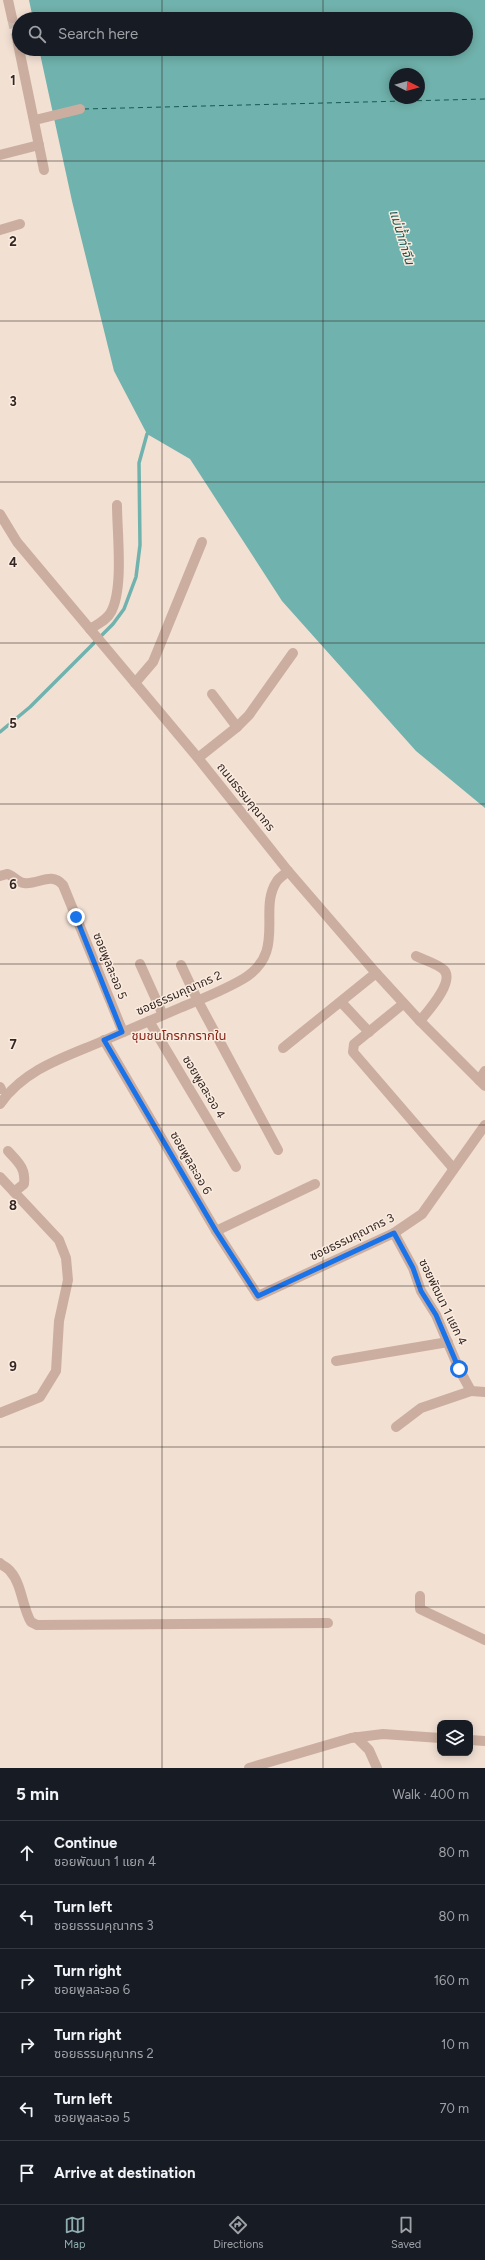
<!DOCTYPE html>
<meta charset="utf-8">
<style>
:root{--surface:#171b24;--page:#242831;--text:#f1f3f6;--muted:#9ea1a6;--line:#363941;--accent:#8eadae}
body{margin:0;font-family:Figtree,"Noto Sans Thai",sans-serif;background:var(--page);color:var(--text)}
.controls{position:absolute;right:12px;bottom:12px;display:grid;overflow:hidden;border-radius:8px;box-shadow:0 2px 10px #0003}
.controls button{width:36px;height:36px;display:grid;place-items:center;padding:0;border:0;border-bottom:1px solid var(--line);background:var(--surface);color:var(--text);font:20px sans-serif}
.compass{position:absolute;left:389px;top:68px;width:36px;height:36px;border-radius:50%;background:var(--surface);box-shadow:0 2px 10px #0003;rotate:96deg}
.stop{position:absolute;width:12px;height:12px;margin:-9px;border:3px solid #1a73e8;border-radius:50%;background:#fff}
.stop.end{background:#1a73e8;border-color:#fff;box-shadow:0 1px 4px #0008}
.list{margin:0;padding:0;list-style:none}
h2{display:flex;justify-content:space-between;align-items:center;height:52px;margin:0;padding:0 16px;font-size:17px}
h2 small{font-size:13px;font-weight:400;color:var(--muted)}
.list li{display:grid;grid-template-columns:26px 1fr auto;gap:12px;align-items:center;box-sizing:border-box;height:64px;padding:0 16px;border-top:1px solid var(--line)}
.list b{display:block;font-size:15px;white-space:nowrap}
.list p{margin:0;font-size:13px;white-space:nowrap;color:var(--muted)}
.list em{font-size:13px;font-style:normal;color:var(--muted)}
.icon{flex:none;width:22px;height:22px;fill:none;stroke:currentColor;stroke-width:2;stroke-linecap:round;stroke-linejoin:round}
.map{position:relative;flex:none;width:485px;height:1768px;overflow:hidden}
.search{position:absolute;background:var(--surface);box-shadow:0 2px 10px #0003;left:12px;right:12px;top:12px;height:44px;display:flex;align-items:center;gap:10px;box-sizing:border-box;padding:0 14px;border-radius:22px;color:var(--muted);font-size:15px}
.sheet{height:436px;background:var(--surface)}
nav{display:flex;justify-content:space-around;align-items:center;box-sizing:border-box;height:56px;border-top:1px solid var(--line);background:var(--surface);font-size:11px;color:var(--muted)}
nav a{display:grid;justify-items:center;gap:2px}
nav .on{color:var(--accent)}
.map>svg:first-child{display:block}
.water{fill:#70b2ad;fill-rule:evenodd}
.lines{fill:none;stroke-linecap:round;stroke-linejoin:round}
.stream{stroke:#70b2ad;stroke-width:3.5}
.ferry{stroke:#165855;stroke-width:1;stroke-dasharray:5 4;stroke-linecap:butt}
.minor-tunnel{stroke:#ccbbb0;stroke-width:10;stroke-dasharray:10 5;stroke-linecap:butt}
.minor{stroke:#cbae9f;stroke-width:10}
.route{stroke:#1a73e8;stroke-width:5}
.grid{fill:none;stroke:#342623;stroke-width:1;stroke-opacity:0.55}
.labels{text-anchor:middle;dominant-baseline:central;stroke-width:3;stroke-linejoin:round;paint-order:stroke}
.street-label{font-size:12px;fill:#342623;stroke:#faebdf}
.water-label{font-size:13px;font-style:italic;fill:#165855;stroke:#faebdf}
.neighbourhood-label{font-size:13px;fill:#892416;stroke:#faebdf}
.grid-label{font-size:13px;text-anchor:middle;font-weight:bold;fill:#342623;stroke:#faebdf;stroke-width:3;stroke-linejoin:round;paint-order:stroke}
</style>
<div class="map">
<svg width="485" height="1768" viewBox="0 0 485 1768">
<rect width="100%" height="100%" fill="#f2e0d3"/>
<path class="water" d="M 29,0 L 485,0 L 485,808 L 416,751 L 282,601 L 190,459 L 147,434 L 114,371 L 72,201 L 39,49 L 466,49 L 466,19 L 33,19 ZM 395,74 L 419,74 L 419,98 L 395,98 Z"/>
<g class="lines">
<path class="stream" d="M 0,732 L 30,707 L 113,624 L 124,609 L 136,577 L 140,545 L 139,463 L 147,434 L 150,431"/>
<path class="ferry" d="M 84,109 L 485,99"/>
<path class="minor-tunnel" d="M 12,18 L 17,39"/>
<g class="minor">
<path d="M 8,0 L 12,18"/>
<path d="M 17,39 L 44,170"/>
<path d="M 35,120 L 80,109"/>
<path d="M 0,155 L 39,145"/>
<path d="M 0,230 L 20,224"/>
<path d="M 0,514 L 17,542 L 198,758 L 288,871 L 376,973 L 420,1021 L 485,1086"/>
<path d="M 90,629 C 98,624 107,620 111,612 C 124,588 117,533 117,505"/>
<path d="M 135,683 L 153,662 L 202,542"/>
<path d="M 212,694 L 237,727"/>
<path d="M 198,758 L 237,727 L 249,715 L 293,653"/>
<path d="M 0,876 L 7,874 C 13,875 17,882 24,883 C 39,885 51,871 63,885 L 123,1032"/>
<path d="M 416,956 C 424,960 438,964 444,970 C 455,982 427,1012 420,1021"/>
<path d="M 140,964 L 163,1015"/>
<path d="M 181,965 L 198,1001 L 278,1150"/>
<path d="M 341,1002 L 369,1032"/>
<path d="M 403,1004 L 354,1044 L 353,1052 L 453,1168"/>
<path d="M 149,1021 L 236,1167"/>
<path d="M 104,1040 L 216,1231 L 258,1296 L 394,1233 L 422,1214 L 485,1125"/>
<path d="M 283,1048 L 376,973"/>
<path d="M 479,1080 L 485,1071"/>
<path d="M 0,1087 L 1,1089"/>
<path d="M 0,1104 C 24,1070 62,1058 98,1043 C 126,1031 154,1019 182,1007 C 202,999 224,990 243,979 C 288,952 257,910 277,881 C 280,877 285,874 288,871"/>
<path d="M 8,1151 C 18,1162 26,1168 24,1184 L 14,1192"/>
<path d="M 0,1177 L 59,1240 L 66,1258 L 68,1280 L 59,1321 L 56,1371 L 40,1397 L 0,1413"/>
<path d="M 216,1231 L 315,1184"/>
<path d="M 394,1233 L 413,1268 L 421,1291 L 436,1315 L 459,1369 L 471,1391 L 485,1392"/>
<path d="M 336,1361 L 448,1342"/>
<path d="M 396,1427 L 421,1408 L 471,1391"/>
<path d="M 0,1563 C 3,1566 8,1568 10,1571 C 22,1584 22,1607 31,1622 L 37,1625 L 328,1623"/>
<path d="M 420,1596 L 420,1609 L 485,1640"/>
<path d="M 356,1737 L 369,1750 L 377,1768"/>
<path d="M 470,1740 L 485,1741"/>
<path d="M 249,1768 L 351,1738 L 383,1734 L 440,1738"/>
</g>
</g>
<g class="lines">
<path class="route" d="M 76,917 L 122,1032 L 104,1040 L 216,1231 L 258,1296 L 394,1233 L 413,1268 L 421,1291 L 436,1315 L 459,1369"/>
</g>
<path class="grid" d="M 162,0 L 162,19M 323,0 L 323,19M 162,49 L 162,1768M 323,49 L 323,1768M 0,161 L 485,161M 0,321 L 485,321M 0,482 L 485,482M 0,643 L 485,643M 0,804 L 485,804M 0,964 L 485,964M 0,1125 L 485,1125M 0,1286 L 485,1286M 0,1447 L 485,1447M 0,1607 L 485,1607"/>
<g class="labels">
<g class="street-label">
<text transform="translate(246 797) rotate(51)">ถนนธรรมคุณากร</text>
<text transform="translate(110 966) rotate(68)">ซอยพูลละออ 5</text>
<text transform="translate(179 993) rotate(-24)">ซอยธรรมคุณากร 2</text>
<text transform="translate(204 1087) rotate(59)">ซอยพูลละออ 4</text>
<text transform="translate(191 1163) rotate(60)">ซอยพูลละออ 6</text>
<text transform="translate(352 1237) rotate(-26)">ซอยธรรมคุณากร 3</text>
<text transform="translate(443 1302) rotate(64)">ซอยพัฒนา 1 แยก 4</text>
</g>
<g class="water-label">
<text transform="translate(402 237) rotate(73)">แม่น้ำท่าจีน</text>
</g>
<g class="neighbourhood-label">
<text x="179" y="1035">ชุมชนโกรกกรากใน</text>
</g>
</g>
<g class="grid-label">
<text x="13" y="85">1</text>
<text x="13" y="246">2</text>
<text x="13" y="406">3</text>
<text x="13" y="567">4</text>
<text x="13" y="728">5</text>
<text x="13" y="889">6</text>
<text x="13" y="1049">7</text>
<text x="13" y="1210">8</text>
<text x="13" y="1371">9</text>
</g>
</svg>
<div class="controls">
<button><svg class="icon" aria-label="layers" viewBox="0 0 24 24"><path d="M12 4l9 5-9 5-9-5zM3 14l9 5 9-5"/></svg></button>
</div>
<svg class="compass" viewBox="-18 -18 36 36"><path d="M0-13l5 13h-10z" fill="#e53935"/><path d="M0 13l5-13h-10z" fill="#9ea1a6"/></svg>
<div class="stop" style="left:459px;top:1369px"></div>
<div class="stop end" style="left:76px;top:917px"></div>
<div class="search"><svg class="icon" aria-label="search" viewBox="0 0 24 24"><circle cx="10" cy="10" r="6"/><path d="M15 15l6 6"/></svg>Search here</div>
</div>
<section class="sheet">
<h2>5 min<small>Walk · 400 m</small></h2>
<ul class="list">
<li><svg class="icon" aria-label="ahead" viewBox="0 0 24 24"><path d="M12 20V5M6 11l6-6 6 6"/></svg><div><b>Continue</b><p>ซอยพัฒนา 1 แยก 4</p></div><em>80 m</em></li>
<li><svg class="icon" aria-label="left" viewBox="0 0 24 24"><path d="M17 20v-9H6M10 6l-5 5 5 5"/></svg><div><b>Turn left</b><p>ซอยธรรมคุณากร 3</p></div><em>80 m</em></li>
<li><svg class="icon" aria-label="right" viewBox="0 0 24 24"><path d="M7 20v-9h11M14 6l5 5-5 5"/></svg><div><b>Turn right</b><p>ซอยพูลละออ 6</p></div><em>160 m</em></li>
<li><svg class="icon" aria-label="right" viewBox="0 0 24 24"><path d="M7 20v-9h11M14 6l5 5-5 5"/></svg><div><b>Turn right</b><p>ซอยธรรมคุณากร 2</p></div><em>10 m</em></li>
<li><svg class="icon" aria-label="left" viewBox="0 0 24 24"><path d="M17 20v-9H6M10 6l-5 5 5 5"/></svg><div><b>Turn left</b><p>ซอยพูลละออ 5</p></div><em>70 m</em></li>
<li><svg class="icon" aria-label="arrive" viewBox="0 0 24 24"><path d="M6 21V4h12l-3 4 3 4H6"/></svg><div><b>Arrive at destination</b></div></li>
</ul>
</section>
<nav>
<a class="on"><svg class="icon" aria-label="map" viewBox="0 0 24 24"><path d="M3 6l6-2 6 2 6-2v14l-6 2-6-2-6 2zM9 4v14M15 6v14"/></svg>Map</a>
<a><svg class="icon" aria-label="directions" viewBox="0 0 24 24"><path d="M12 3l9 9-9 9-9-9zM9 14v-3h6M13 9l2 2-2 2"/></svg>Directions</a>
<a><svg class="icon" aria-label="saved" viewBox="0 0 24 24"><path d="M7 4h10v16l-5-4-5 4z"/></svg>Saved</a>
</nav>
